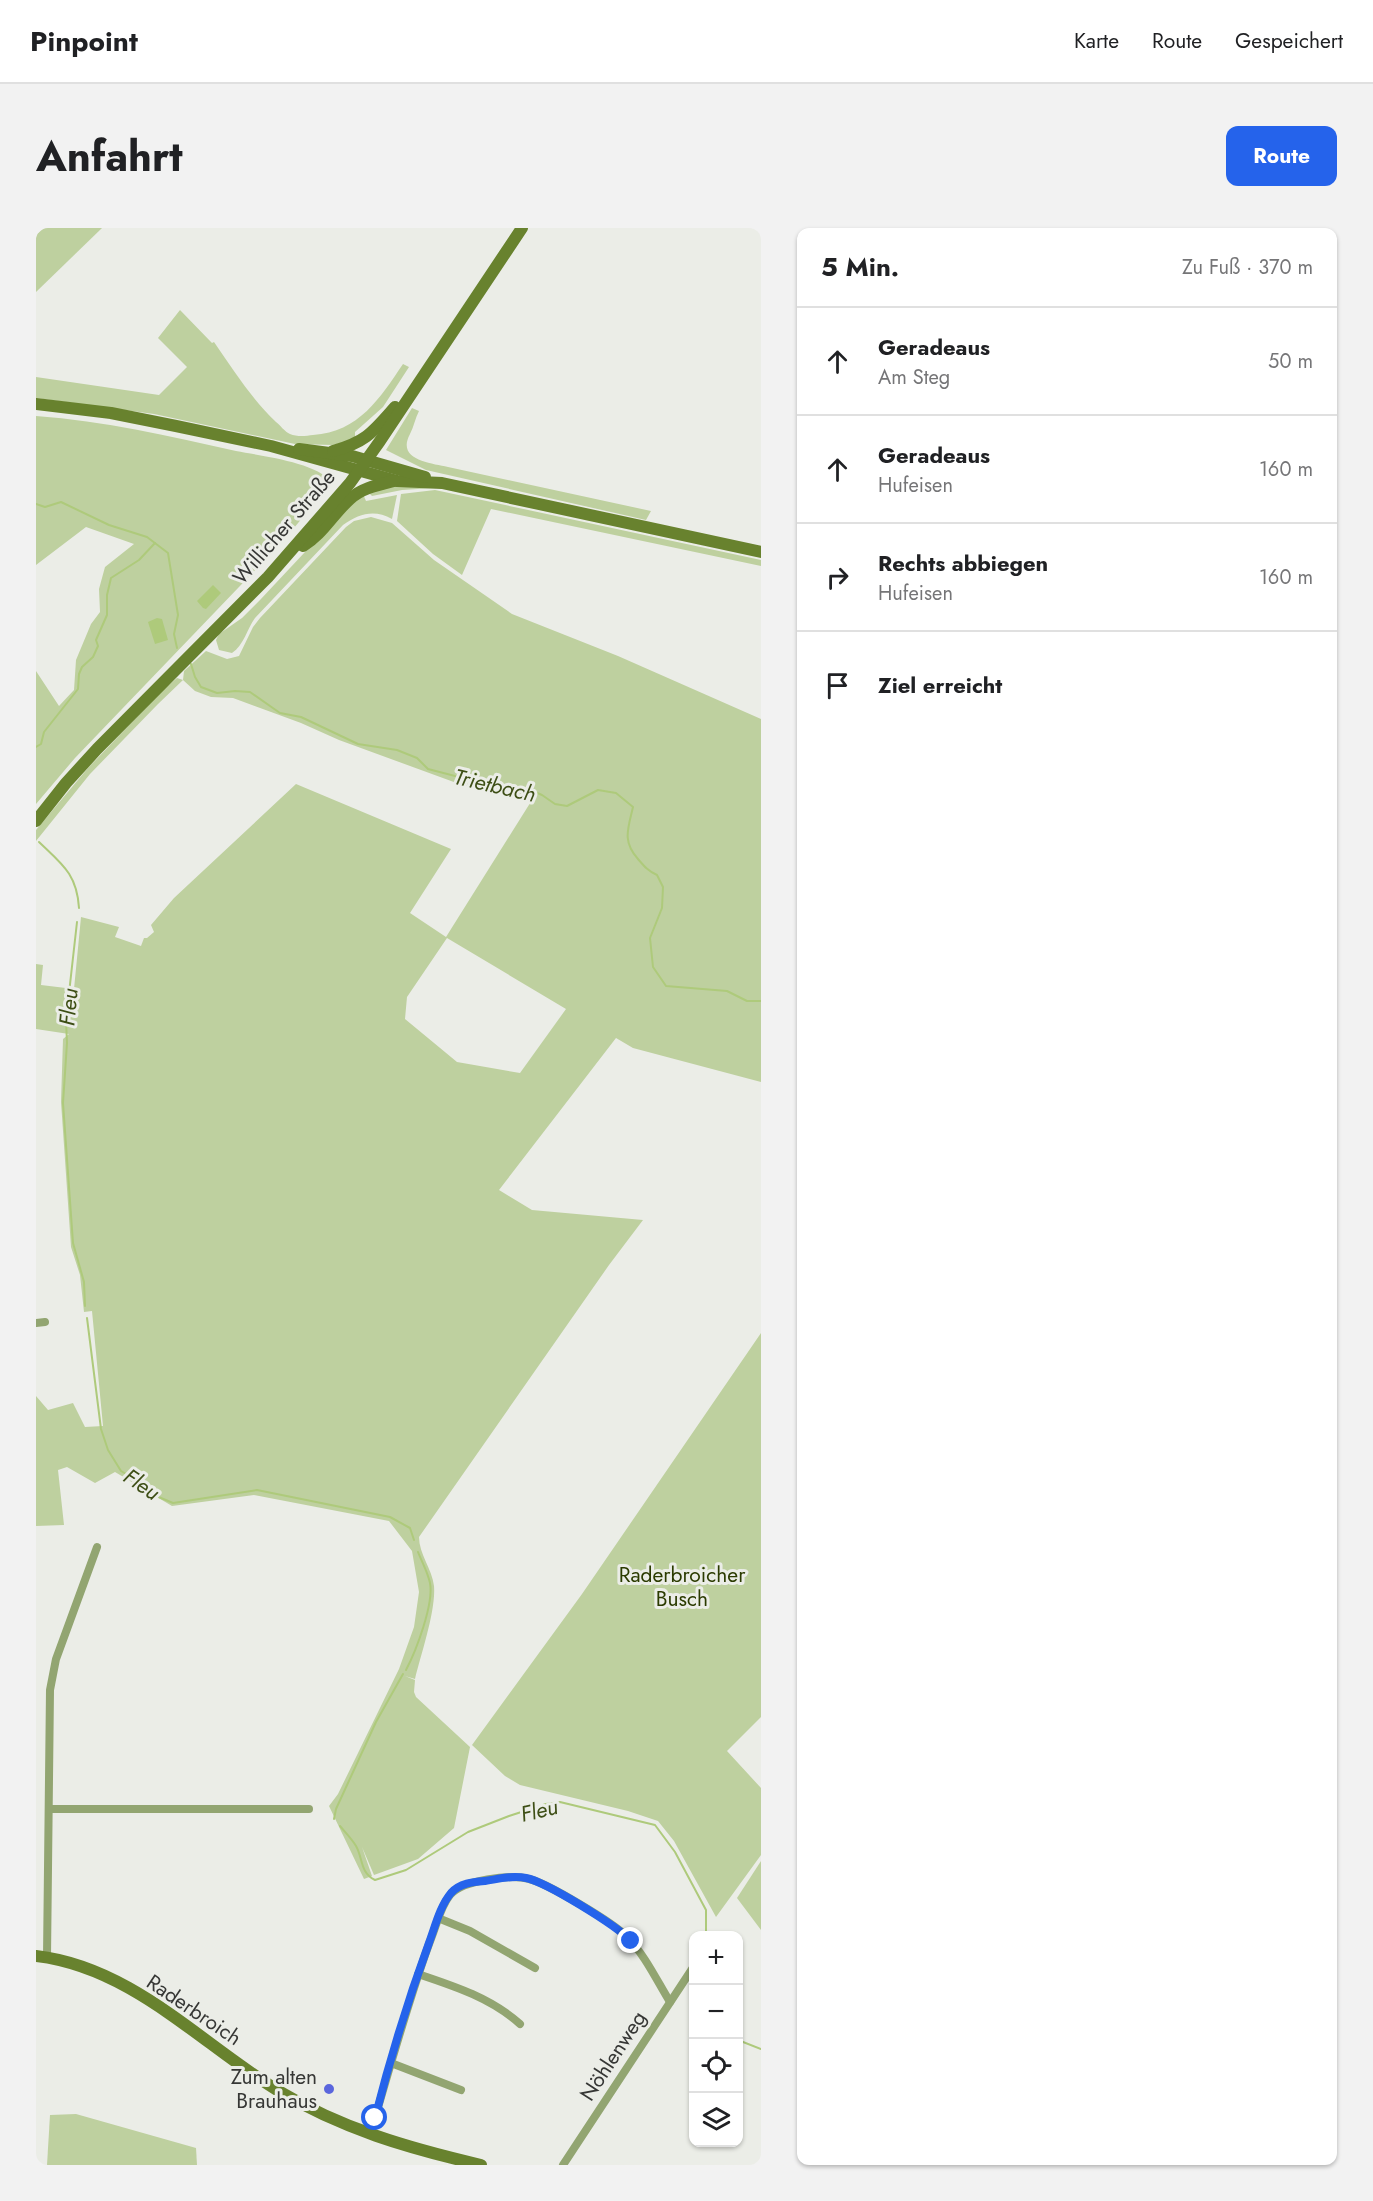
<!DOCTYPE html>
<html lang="de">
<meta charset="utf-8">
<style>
:root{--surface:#fff;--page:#f2f2f2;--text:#202124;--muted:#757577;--line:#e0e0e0;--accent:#2563eb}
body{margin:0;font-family:Jost,sans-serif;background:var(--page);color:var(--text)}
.controls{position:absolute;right:18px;bottom:18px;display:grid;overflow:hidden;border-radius:12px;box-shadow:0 2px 4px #0004}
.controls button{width:54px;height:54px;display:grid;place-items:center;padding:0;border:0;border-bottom:2px solid var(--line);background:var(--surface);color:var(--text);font:30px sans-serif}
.stop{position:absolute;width:18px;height:18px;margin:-14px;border:4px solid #2563eb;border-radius:50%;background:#fff}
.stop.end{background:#2563eb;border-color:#fff;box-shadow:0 2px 6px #0008}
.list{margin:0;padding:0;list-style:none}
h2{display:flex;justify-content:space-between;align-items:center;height:78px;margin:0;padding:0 24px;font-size:26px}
h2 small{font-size:20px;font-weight:400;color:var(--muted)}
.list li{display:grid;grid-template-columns:39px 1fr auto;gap:18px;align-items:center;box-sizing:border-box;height:108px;padding:0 24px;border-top:2px solid var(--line)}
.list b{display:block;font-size:22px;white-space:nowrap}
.list p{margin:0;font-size:20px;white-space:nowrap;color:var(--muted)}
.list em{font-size:20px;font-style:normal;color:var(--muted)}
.icon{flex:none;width:33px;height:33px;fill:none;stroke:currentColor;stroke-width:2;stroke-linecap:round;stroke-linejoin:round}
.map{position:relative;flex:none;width:725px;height:1937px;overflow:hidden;border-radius:12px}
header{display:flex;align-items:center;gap:36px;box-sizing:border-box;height:84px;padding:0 30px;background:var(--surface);border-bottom:2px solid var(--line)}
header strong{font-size:28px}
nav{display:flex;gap:33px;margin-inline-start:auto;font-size:21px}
.intro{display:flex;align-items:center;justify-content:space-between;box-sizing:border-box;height:144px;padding:0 36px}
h1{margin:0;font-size:42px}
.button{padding:15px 27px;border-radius:12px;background:var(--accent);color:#fff;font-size:21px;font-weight:700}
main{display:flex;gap:36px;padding:0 36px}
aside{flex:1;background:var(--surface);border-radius:12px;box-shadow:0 2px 4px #0004}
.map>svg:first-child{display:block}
.green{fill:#bed09f;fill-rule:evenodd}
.water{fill:#aeca7b}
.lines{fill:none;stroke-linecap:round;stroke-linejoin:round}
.stream{stroke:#aeca7b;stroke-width:2}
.street{stroke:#92a571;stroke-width:8}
.secondary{stroke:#68822e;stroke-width:12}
.route{stroke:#2563eb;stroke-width:8}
.poi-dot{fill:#5a66dd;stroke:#ebede7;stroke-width:2}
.labels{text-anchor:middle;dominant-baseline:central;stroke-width:6;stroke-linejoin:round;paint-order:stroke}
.street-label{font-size:21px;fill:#363735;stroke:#ebede7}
.park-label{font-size:21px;fill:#2b3b00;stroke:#ebede7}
.poi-label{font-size:21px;fill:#363735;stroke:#ebede7;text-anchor:end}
.water-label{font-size:22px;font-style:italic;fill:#3d4e15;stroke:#ebede7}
</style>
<header>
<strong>Pinpoint</strong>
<nav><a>Karte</a><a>Route</a><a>Gespeichert</a></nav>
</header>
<div class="intro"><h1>Anfahrt</h1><a class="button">Route</a></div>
<main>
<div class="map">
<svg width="725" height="1937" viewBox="0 0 725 1937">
<rect width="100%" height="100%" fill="#ebede7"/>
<g class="green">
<path d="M 8,0 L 66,0 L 0,64 L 0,7 Z"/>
<path d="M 144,82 L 176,115 L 178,114 C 198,143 215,170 240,194 C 244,197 249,204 254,206 C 261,209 270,208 277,207 C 323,204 344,170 367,136 L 373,139 L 347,179 L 319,204 L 319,212 L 296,217 L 259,216 L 118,186 L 0,170 L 0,149 L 123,167 L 151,139 L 122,110 Z"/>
<path d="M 376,180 L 383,183 C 379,191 378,198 374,206 C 360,232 394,235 412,239 L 615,283 L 610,292 L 390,242 L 350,222 Z"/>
<path d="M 0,188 C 68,193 134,208 200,223 C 226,228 279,234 296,254 L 248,312 L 39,530 L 0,576 L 0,443 L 23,478 L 38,462 L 40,432 L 55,396 L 64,384 L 63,361 L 69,339 L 98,316 L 50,299 L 0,337 Z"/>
<path d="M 351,258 L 397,260 L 366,262 L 336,268 L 332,264 Z"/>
<path d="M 399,262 L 725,332 L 725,338 L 455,281 L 426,347 L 397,326 L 361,293 L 365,266 Z"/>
<path d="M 327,266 L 330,273 L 361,267 L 356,291 C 338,281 323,286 307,297 L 219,390 C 211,401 208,417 196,425 L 183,422 L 180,412 L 183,406 L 206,390 L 224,372 L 299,292 Z"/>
<path d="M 335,289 L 356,295 L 398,332 L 476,386 L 582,428 L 725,491 L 725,854 L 597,820 L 580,810 L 463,962 L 496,982 L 607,992 L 573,1037 L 383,1309 C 383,1326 396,1341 398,1358 C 400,1383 385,1426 379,1451 L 369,1448 L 379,1452 L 378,1464 L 380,1469 L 434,1519 L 418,1600 L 382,1631 L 338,1647 L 326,1619 L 336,1648 L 328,1651 L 293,1578 L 302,1566 L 363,1441 L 378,1399 L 383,1364 L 376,1323 L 353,1293 L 218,1267 L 136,1278 L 79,1244 L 59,1255 L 31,1239 L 22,1242 L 28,1297 L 0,1298 L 0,1168 L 12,1182 L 37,1175 L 49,1199 L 67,1198 L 56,1083 L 48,1084 L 44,1047 L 35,1019 L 25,874 L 27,811 L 33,806 L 0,801 L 0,736 L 7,737 L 5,757 L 38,761 L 45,689 L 83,699 L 79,709 L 105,718 L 108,710 L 111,710 L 118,704 L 115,697 L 138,670 L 260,556 L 415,621 L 374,685 L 410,709 L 496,572 L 426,557 L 303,512 L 265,495 L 197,470 L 175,469 L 159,463 L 147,452 L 122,476 L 54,546 L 0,613 L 0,602 L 52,540 L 128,461 L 141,450 L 147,452 L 148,443 L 170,423 L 191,431 L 203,428 L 217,399 L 224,390 L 310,299 L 318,293 ZM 411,710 L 530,781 L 484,845 L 421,834 L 369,791 L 371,769 Z"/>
<path d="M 725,1105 L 725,1489 L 691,1523 L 725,1560 L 725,1627 L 680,1689 L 638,1613 L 622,1593 L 592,1583 L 484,1557 L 469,1548 L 436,1517 L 546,1366 Z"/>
<path d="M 725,1633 L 725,1702 L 701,1670 Z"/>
<path d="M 40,1886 L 160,1920 L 161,1937 L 11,1937 L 14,1887 Z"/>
</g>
<g class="water">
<path d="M 177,357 L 185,365 L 170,381 L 167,380 L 161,373 Z"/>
<path d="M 121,390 L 126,391 L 132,412 L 119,416 L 112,394 Z"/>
</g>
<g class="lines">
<g class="stream">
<path d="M 0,276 L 9,279 L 25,274 L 73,297 L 111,309 L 132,325 L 142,387 L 138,406 L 141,420"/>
<path d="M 155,436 L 159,449 L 165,459 L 181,465 L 199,463 L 214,464 L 244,485 L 265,489 L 322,516 L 361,522 L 381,530 L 392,541 L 477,563 L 492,561 L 506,567 L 519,576 L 531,578 L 562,562 L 580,565 L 597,579 C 592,601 586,613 602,631 C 608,638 612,643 621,647 L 627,659 L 626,680 L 614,710 L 617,739 L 630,758 L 691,763 L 711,773 L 725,773"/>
<path d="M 0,519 L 5,516 L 8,504 L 42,461 L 43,446 L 46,439 L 57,429 L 62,418 L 60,412 L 71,387 L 71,367 L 75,350 L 103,332 L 119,315"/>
<path d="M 3,614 C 26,636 41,646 43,680"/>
<path d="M 41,694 L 30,792 L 31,815 L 27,875 L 37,1015 L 48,1054 L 49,1078"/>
<path d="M 51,1090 L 65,1201 L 72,1222 L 85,1243 L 102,1253 L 113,1265 L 137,1275 L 221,1262 L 354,1289 L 374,1300 L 378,1312"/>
<path d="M 370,1442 C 380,1423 398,1376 394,1355 C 392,1345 386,1334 382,1324"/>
<path d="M 298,1591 L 300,1581 L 340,1494 L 367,1446"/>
<path d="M 304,1598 C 309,1604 316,1611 320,1618 C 327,1630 324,1645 339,1652 L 370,1642 L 432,1604 L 473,1588 L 510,1576 L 524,1574 L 619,1597 L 639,1624 L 670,1682 L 670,1708"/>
<path d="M 702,1812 L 725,1821"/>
</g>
<g class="street">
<path d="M 0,1095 L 9,1094"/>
<path d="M 13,1581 L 273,1581"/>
<path d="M 402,1690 L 434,1703 L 499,1740"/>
<path d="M 11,1729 L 14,1462 L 20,1431 L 61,1319"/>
<path d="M 382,1746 C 418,1758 455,1770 484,1796"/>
<path d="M 355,1835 C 368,1792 380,1750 396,1708 C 401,1695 405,1678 414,1667 C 426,1652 475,1646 493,1651 C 511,1655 578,1695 591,1709 C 609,1727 621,1753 634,1774"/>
<path d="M 334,1907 L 355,1835 L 425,1862"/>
<path d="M 527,1937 L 658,1738"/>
</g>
<g class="secondary">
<path d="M 0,176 L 75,185 L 140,198 L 235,218 L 361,253 L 406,255 L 725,324"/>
<path d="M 263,221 L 316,228 L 389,249"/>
<path d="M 297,223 C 330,214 337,204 359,179"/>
<path d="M 267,318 C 286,307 297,286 314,271 C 326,260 342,257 358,253"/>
<path d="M 0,593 L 30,555 L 61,521 L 232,349 L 314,255 L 344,213 L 486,0"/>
<path d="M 0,1728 C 95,1739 163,1814 241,1862 C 306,1901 372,1920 445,1937"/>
</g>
</g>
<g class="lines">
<path class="route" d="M 339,1890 C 354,1831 372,1772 393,1715 C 399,1699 404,1678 415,1665 C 424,1655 437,1654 449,1653 C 462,1651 476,1647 490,1650 C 510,1654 580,1697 595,1713"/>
</g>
<circle class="poi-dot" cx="293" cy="1861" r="6"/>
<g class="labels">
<g class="street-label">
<text transform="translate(248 299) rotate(-49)">Willicher Straße</text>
<text transform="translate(158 1782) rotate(34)">Raderbroich</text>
<text transform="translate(577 1828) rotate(-57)">Nöhlenweg</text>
</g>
<g class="park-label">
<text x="646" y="1347">Raderbroicher<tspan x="646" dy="24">Busch</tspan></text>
</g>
<g class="poi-label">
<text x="281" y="1849">Zum alten<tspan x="281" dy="24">Brauhaus</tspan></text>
</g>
<g class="water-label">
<text transform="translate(459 557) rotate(13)">Trietbach</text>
<text transform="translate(32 779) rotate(-85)">Fleu</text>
<text transform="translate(106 1256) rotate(34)">Fleu</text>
<text transform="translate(503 1582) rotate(-13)">Fleu</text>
</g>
</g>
</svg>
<div class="controls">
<button>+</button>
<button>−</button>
<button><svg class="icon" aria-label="locate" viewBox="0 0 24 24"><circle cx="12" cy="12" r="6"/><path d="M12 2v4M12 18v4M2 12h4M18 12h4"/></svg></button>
<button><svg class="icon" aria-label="layers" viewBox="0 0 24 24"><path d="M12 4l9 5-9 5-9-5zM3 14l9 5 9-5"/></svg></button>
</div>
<div class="stop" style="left:339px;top:1890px"></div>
<div class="stop end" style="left:595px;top:1713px"></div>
</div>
<aside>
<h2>5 Min.<small>Zu Fuß · 370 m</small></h2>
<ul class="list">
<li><svg class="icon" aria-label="ahead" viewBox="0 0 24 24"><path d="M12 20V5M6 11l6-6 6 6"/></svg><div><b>Geradeaus</b><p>Am Steg</p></div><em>50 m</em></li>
<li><svg class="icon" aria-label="ahead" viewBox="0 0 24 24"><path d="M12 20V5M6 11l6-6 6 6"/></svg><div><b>Geradeaus</b><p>Hufeisen</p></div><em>160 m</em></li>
<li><svg class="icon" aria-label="right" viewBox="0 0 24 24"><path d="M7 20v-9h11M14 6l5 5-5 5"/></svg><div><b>Rechts abbiegen</b><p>Hufeisen</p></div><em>160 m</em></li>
<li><svg class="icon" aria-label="arrive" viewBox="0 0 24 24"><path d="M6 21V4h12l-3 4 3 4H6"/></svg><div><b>Ziel erreicht</b></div></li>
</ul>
</aside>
</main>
